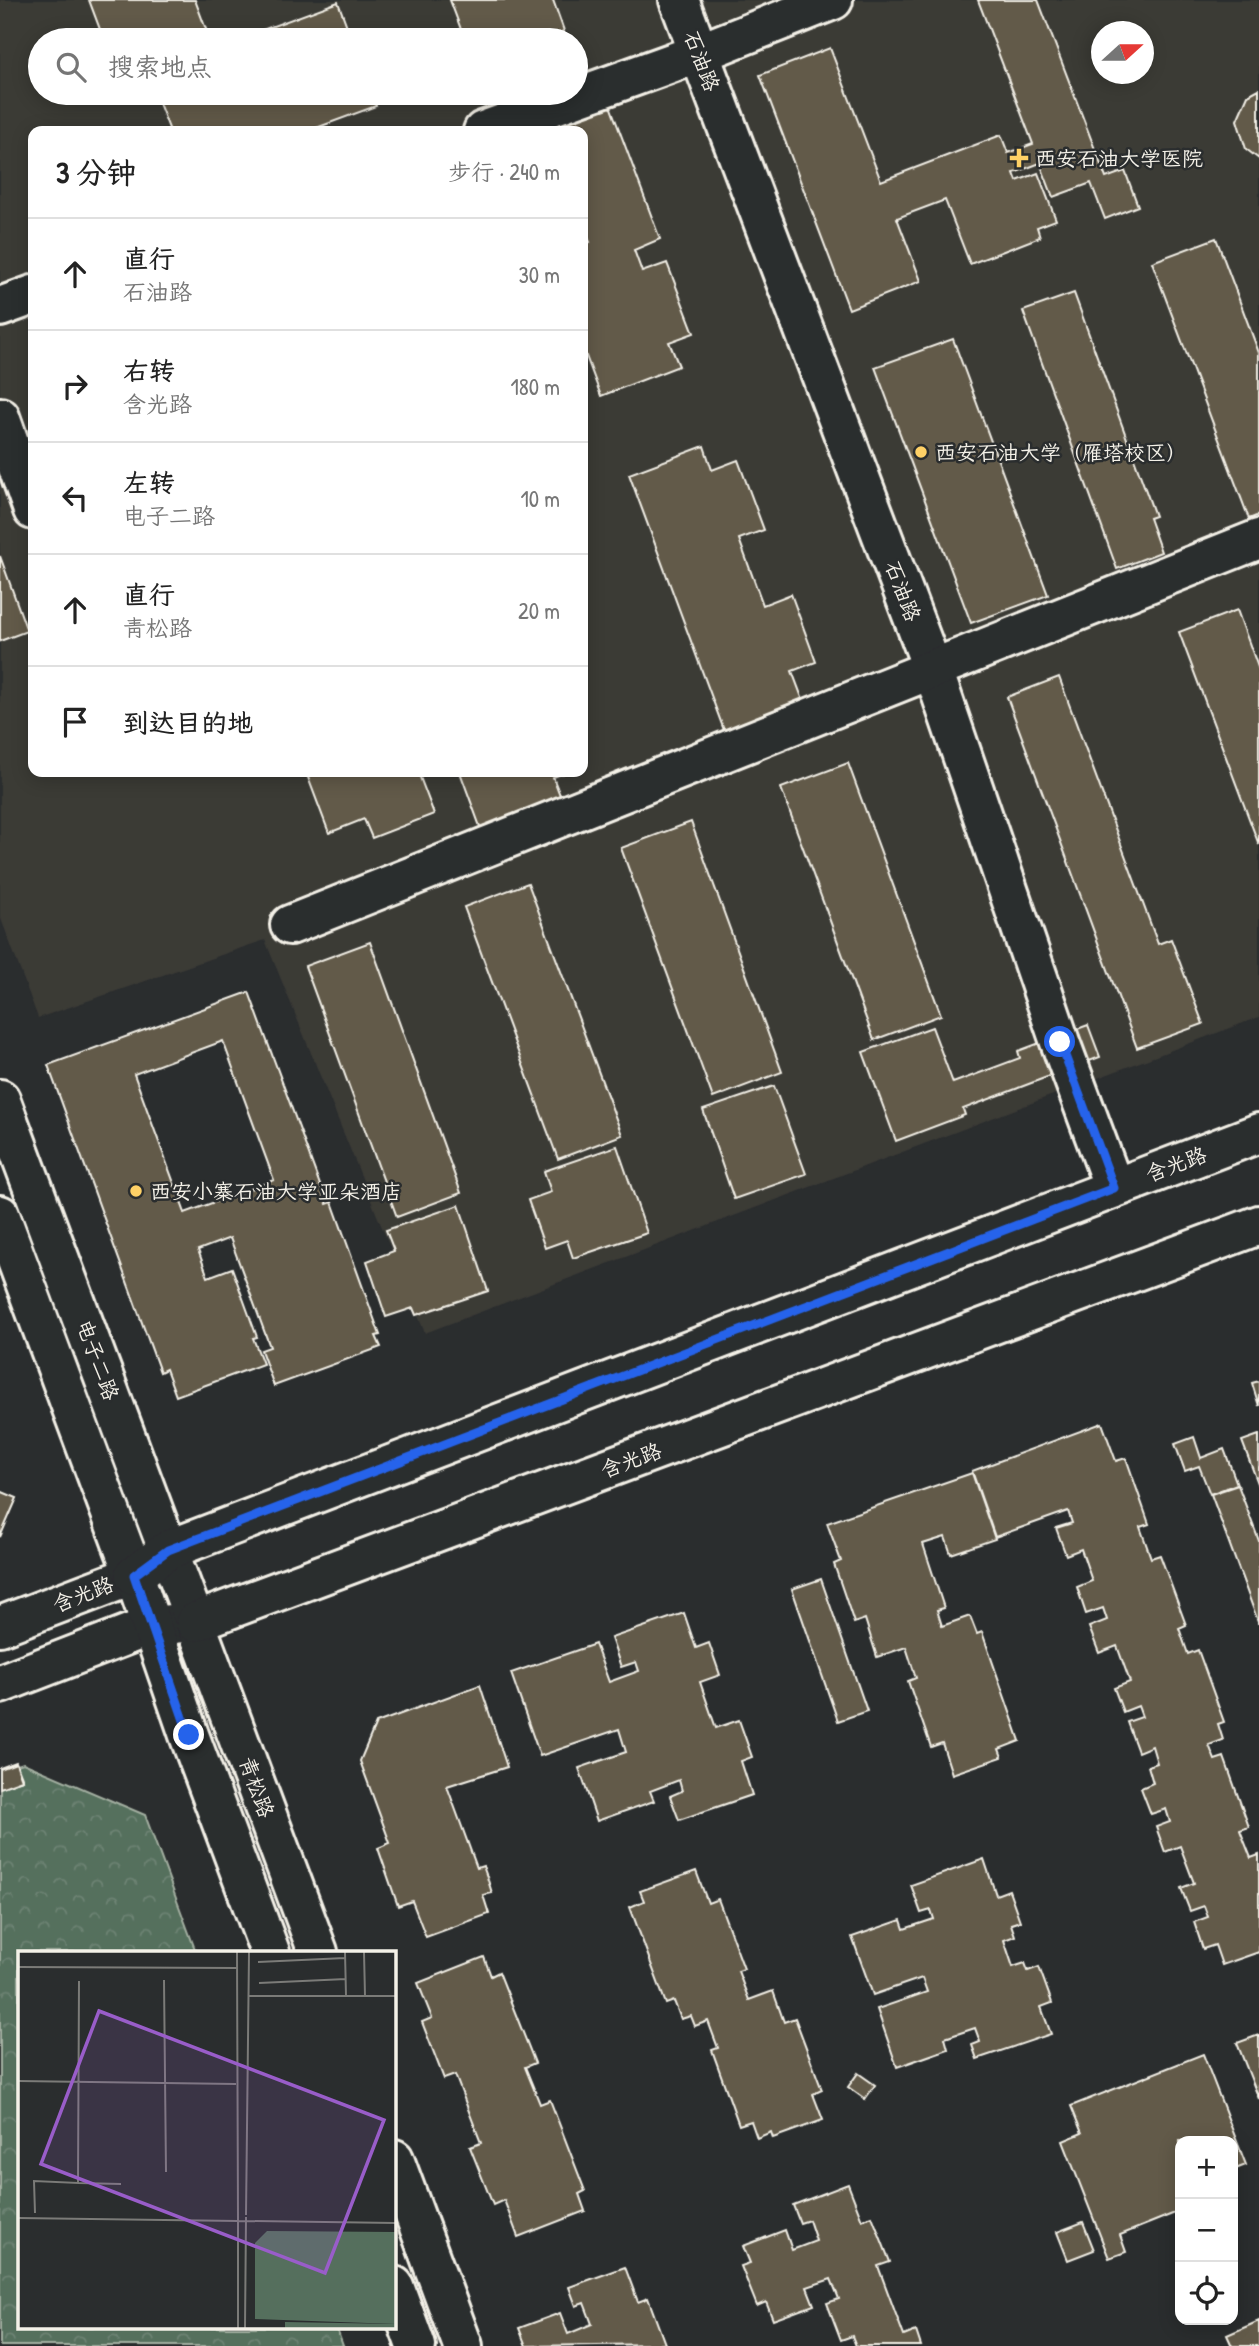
<!DOCTYPE html>
<html lang="zh">
<meta charset="utf-8">
<style>
:root{--surface:#fff;--page:#f2f2f2;--text:#222;--muted:#767676;--line:#e0e0e0}
body{margin:0;font-family:"Patrick Hand","LXGW WenKai TC",sans-serif;background:var(--page);color:var(--text)}
.controls{position:absolute;right:21px;bottom:21px;display:grid;overflow:hidden;border-radius:14px;box-shadow:0 4px 18px #0003}
.controls button{width:63px;height:63px;display:grid;place-items:center;padding:0;border:0;border-bottom:2px solid var(--line);background:var(--surface);color:var(--text);font:35px sans-serif}
.compass{position:absolute;left:1091px;top:21px;width:63px;height:63px;border-radius:50%;background:var(--surface);box-shadow:0 4px 18px #0003;rotate:69deg}
.stop{position:absolute;width:21px;height:21px;margin:-16px;border:5px solid #2563eb;border-radius:50%;background:#fff}
.stop.end{background:#2563eb;border-color:#fff;box-shadow:0 2px 7px #0008}
.list{margin:0;padding:0;list-style:none}
h2{display:flex;justify-content:space-between;align-items:center;height:91px;margin:0;padding:0 28px;font-size:30px}
h2 small{font-size:23px;font-weight:400;color:var(--muted)}
.list li{display:grid;grid-template-columns:46px 1fr auto;gap:21px;align-items:center;box-sizing:border-box;height:112px;padding:0 28px;border-top:2px solid var(--line)}
.list b{display:block;font-size:26px;white-space:nowrap}
.list p{margin:0;font-size:23px;white-space:nowrap;color:var(--muted)}
.list em{font-size:23px;font-style:normal;color:var(--muted)}
.icon{flex:none;width:38px;height:38px;fill:none;stroke:currentColor;stroke-width:2;stroke-linecap:round;stroke-linejoin:round}
.map{position:relative;flex:none;width:1259px;height:2346px;overflow:hidden}
.search{position:absolute;background:var(--surface);box-shadow:0 4px 18px #0003;left:28px;top:28px;width:560px;height:77px;display:flex;align-items:center;gap:18px;box-sizing:border-box;padding:0 24px;border-radius:38px;color:var(--muted);font-size:26px}
.panel{position:absolute;background:var(--surface);box-shadow:0 4px 18px #0003;left:28px;top:126px;width:560px;height:651px;border-radius:14px}
.map>svg:first-child{display:block}
.built{fill:#3b3a36;fill-rule:evenodd}
.park{fill:url(#park-crowns);stroke:#a4b0a2;stroke-width:2}
.building{fill:#625a4a;stroke:#f4f1e8;stroke-width:2;fill-rule:evenodd}
.lines{fill:none;stroke-linecap:round;stroke-linejoin:round}
.minor-casing{stroke:#f4f1e8;stroke-width:44}
.tertiary-casing{stroke:#f4f1e8;stroke-width:44}
.secondary-casing{stroke:#f4f1e8;stroke-width:44}
.minor{stroke:#2a2d2e;stroke-width:38}
.tertiary{stroke:#2a2d2e;stroke-width:38}
.secondary{stroke:#2a2d2e;stroke-width:38}
.route{stroke:#2563eb;stroke-width:9}
.poi-dot{fill:#ffd166;stroke:#2a2d2e;stroke-width:2.5}
.labels{text-anchor:middle;dominant-baseline:central;stroke-width:5;stroke-linejoin:round;paint-order:stroke}
.street-label{font-size:21px;fill:#f4f1e8;stroke:#2a2d2e}
.poi-label{font-size:21px;fill:#f4f1e8;stroke:#2a2d2e;text-anchor:start}
.inset-road{fill:none;stroke:#7b7b78;stroke-width:2}
.view{fill:#995dc9;fill-opacity:0.15;stroke:#995dc9;stroke-width:3.5}
.inset-edge{fill:none;stroke:#f4f1e8;stroke-width:3.5}
</style>
<div class="map">
<svg width="1259" height="2346" viewBox="0 0 1259 2346">
<defs>
<pattern id="park-crowns" width="20" height="18" patternUnits="userSpaceOnUse" patternTransform="scale(1.75)"><rect width="20" height="18" fill="#556f5d"/><path d="M2 6a3 3 0 1 1 6 0M12 15a3 3 0 1 1 6 0" fill="none" stroke="#6e8474"/></pattern>
</defs>
<rect width="100%" height="100%" fill="#2a2d2e"/>
<filter id="ink" filterUnits="userSpaceOnUse"><feTurbulence type="fractalNoise" baseFrequency=".0143" numOctaves="2"/><feDisplacementMap in="SourceGraphic" scale="14" xChannelSelector="R" yChannelSelector="G"/><feConvolveMatrix kernelMatrix="1 2 1 2 8 2 1 2 1" color-interpolation-filters="sRGB"/></filter>
<g filter="url(#ink)">
<path class="built" d="M 0,0 L 1259,0 L 1259,1017 L 425,1333 L 265,940 L 38,1018 L 0,916 ZM 1102,32 L 1144,32 L 1144,74 L 1102,74 ZM 40,40 L 576,40 L 576,93 L 40,93 ZM 33,131 L 583,131 L 583,772 L 33,772 Z"/>
<path class="park" d="M 23,1763 L 145,1815 L 196,1952 L 19,1952 L 19,2327 L 336,2327 L 343,2346 L 0,2346 L 0,1771 Z"/>
<g class="building">
<path d="M 89,0 L 195,0 L 210,40 L 104,40 Z"/>
<path d="M 450,0 L 553,0 L 564,31 L 539,40 L 465,40 Z"/>
<path d="M 978,0 L 1038,0 L 1106,178 L 1125,171 L 1138,206 L 1105,219 L 1091,183 L 1053,197 L 1040,163 L 1014,173 L 1017,181 L 1038,173 L 1056,220 L 1037,227 L 1040,237 L 970,264 L 945,200 L 897,218 L 921,281 L 849,309 L 760,75 L 830,48 L 881,181 L 1001,135 L 1008,153 L 1033,144 Z"/>
<path d="M 338,2 L 352,40 L 235,40 Z"/>
<path d="M 1259,89 L 1259,159 L 1246,149 L 1237,120 L 1248,95 Z"/>
<path d="M 605,92 L 660,239 L 634,250 L 642,272 L 667,263 L 694,333 L 669,342 L 679,366 L 601,396 L 583,348 L 583,245 L 590,242 L 583,227 L 583,131 L 530,131 Z"/>
<path d="M 155,93 L 371,93 L 376,106 L 308,131 L 170,131 Z"/>
<path d="M 1216,238 L 1259,353 L 1259,515 L 1249,519 L 1152,262 Z"/>
<path d="M 1074,293 L 1155,516 L 1149,518 L 1161,552 L 1117,569 L 1023,311 Z"/>
<path d="M 953,339 L 1048,595 L 971,623 L 875,367 Z"/>
<path d="M 704,446 L 712,470 L 738,460 L 764,530 L 739,539 L 763,605 L 791,594 L 816,662 L 792,671 L 807,711 L 728,741 L 629,474 Z"/>
<path d="M 0,556 L 27,631 L 0,641 Z"/>
<path d="M 1237,610 L 1259,670 L 1259,845 L 1179,632 Z"/>
<path d="M 1059,677 L 1158,944 L 1171,939 L 1203,1024 L 1137,1048 L 1007,697 Z"/>
<path d="M 848,763 L 941,1015 L 874,1040 L 781,788 Z"/>
<path d="M 306,772 L 418,772 L 434,814 L 372,838 L 364,819 L 329,833 Z"/>
<path d="M 460,772 L 567,772 L 553,777 L 563,803 L 482,832 Z"/>
<path d="M 691,822 L 782,1072 L 713,1098 L 621,848 Z"/>
<path d="M 528,883 L 622,1135 L 558,1159 L 464,907 Z"/>
<path d="M 370,942 L 461,1193 L 397,1217 L 305,966 Z"/>
<path d="M 249,992 L 327,1204 L 332,1202 L 380,1335 L 376,1336 L 381,1347 L 274,1386 L 261,1350 L 270,1347 L 230,1238 L 198,1250 L 208,1277 L 232,1268 L 257,1337 L 253,1338 L 263,1364 L 176,1396 L 166,1369 L 160,1372 L 48,1065 ZM 223,1041 L 274,1180 L 185,1213 L 134,1074 Z"/>
<path d="M 1088,1025 L 1100,1057 L 963,1109 L 965,1115 L 896,1141 L 863,1052 L 932,1027 L 953,1083 L 1020,1058 L 1018,1051 Z"/>
<path d="M 774,1086 L 806,1174 L 734,1199 L 703,1110 Z"/>
<path d="M 617,1146 L 647,1233 L 573,1258 L 567,1240 L 545,1248 L 528,1200 L 551,1192 L 544,1171 Z"/>
<path d="M 459,1205 L 488,1291 L 416,1315 L 413,1308 L 386,1317 L 367,1261 L 394,1251 L 386,1230 Z"/>
<path d="M 1259,1381 L 1259,1406 L 1252,1383 Z"/>
<path d="M 1102,1423 L 1116,1461 L 1126,1458 L 1149,1524 L 1140,1527 L 1151,1558 L 1160,1555 L 1186,1625 L 1179,1628 L 1188,1654 L 1198,1650 L 1224,1722 L 1218,1724 L 1223,1740 L 1209,1745 L 1215,1760 L 1224,1757 L 1249,1827 L 1240,1830 L 1251,1858 L 1259,1855 L 1259,1952 L 1222,1965 L 1215,1945 L 1203,1949 L 1194,1922 L 1208,1917 L 1204,1906 L 1190,1911 L 1181,1888 L 1194,1883 L 1180,1846 L 1165,1852 L 1156,1827 L 1170,1822 L 1166,1809 L 1151,1814 L 1141,1788 L 1153,1783 L 1148,1766 L 1157,1763 L 1152,1746 L 1138,1752 L 1127,1722 L 1142,1717 L 1138,1706 L 1123,1712 L 1114,1688 L 1130,1682 L 1117,1646 L 1099,1653 L 1089,1627 L 1107,1620 L 1103,1608 L 1086,1614 L 1077,1587 L 1092,1581 L 1081,1549 L 1066,1555 L 1056,1528 L 1072,1523 L 1068,1511 L 995,1537 L 972,1471 Z"/>
<path d="M 1259,1435 L 1259,1486 L 1242,1441 Z"/>
<path d="M 1194,1437 L 1201,1458 L 1224,1449 L 1237,1484 L 1210,1494 L 1199,1466 L 1185,1471 L 1175,1444 Z"/>
<path d="M 972,1473 L 995,1539 L 951,1554 L 945,1537 L 923,1544 L 944,1608 L 937,1610 L 942,1626 L 970,1616 L 977,1634 L 982,1632 L 1020,1741 L 999,1749 L 1002,1757 L 952,1774 L 942,1743 L 931,1747 L 908,1681 L 916,1678 L 906,1647 L 877,1657 L 865,1619 L 854,1623 L 834,1564 L 841,1561 L 827,1523 Z"/>
<path d="M 1238,1485 L 1259,1541 L 1259,1624 L 1211,1494 Z"/>
<path d="M 0,1491 L 17,1498 L 0,1537 Z"/>
<path d="M 821,1579 L 867,1711 L 838,1721 L 792,1589 Z"/>
<path d="M 684,1613 L 696,1648 L 709,1643 L 720,1675 L 700,1682 L 716,1728 L 739,1720 L 752,1757 L 741,1761 L 752,1795 L 679,1820 L 670,1796 L 682,1791 L 679,1780 L 650,1791 L 654,1801 L 597,1821 L 579,1768 L 626,1752 L 619,1729 L 540,1756 L 511,1673 L 595,1644 L 609,1682 L 639,1671 L 636,1662 L 621,1667 L 611,1638 Z"/>
<path d="M 480,1685 L 507,1767 L 447,1786 L 477,1868 L 483,1866 L 487,1877 L 492,1893 L 483,1895 L 489,1914 L 426,1937 L 412,1901 L 398,1906 L 378,1848 L 390,1843 L 360,1761 L 376,1723 Z"/>
<path d="M 16,1762 L 23,1780 L 0,1787 L 0,1768 Z"/>
<path d="M 16,1763 L 22,1780 L 0,1788 L 0,1769 Z"/>
<path d="M 984,1859 L 996,1895 L 1009,1890 L 1020,1921 L 1011,1924 L 1015,1936 L 1004,1940 L 1013,1967 L 1025,1963 L 1028,1971 L 1039,1967 L 1052,2003 L 1041,2007 L 1051,2034 L 977,2059 L 972,2045 L 980,2042 L 975,2028 L 945,2038 L 948,2049 L 897,2067 L 877,2009 L 927,1992 L 922,1978 L 873,1995 L 852,1937 L 901,1920 L 904,1929 L 934,1919 L 931,1910 L 921,1913 L 911,1885 Z"/>
<path d="M 696,1871 L 708,1903 L 718,1899 L 744,1969 L 738,1971 L 749,2000 L 773,1991 L 784,2022 L 795,2018 L 822,2090 L 813,2094 L 823,2120 L 773,2138 L 771,2132 L 757,2138 L 751,2121 L 739,2125 L 712,2050 L 718,2048 L 708,2021 L 695,2026 L 691,2016 L 681,2019 L 674,2001 L 666,2004 L 630,1907 L 644,1901 L 640,1891 Z"/>
<path d="M 484,1957 L 491,1976 L 499,1972 L 535,2063 L 525,2067 L 540,2104 L 550,2100 L 585,2191 L 579,2194 L 585,2211 L 518,2237 L 504,2200 L 493,2205 L 470,2147 L 481,2143 L 455,2075 L 444,2079 L 422,2022 L 432,2018 L 418,1983 Z"/>
<path d="M 1259,2035 L 1259,2099 L 1237,2043 Z"/>
<path d="M 1203,2054 L 1246,2165 L 1233,2170 L 1233,2141 L 1180,2141 L 1180,2211 L 1120,2235 L 1126,2252 L 1109,2258 L 1063,2141 L 1082,2133 L 1071,2106 Z"/>
<path d="M 858,2073 L 875,2085 L 865,2099 L 848,2087 Z"/>
<path d="M 848,2184 L 862,2220 L 872,2216 L 890,2262 L 878,2266 L 904,2336 L 916,2331 L 921,2346 L 856,2346 L 852,2336 L 841,2340 L 827,2303 L 839,2299 L 831,2279 L 807,2287 L 814,2305 L 773,2320 L 766,2302 L 757,2306 L 741,2266 L 750,2263 L 743,2246 L 785,2230 L 792,2250 L 816,2241 L 809,2220 L 800,2223 L 793,2205 Z"/>
<path d="M 1083,2222 L 1094,2250 L 1068,2260 L 1057,2232 Z"/>
<path d="M 625,2267 L 638,2302 L 648,2298 L 665,2344 L 526,2346 L 519,2328 L 560,2313 L 568,2334 L 592,2324 L 584,2303 L 576,2306 L 569,2287 Z"/>
<path d="M 1259,2321 L 1259,2346 L 1232,2346 L 1227,2335 Z"/>
</g>
<g class="lines">
<defs>
<g id="minor">
<path d="M 679,0 L 933,670 L 1060,1042 L 1114,1188"/>
<path d="M 483,131 L 699,53 L 833,0"/>
<path d="M 0,307 L 33,295"/>
<path d="M 0,417 L 33,510"/>
<path d="M 290,925 L 1259,539"/>
</g>
<g id="tertiary">
<path d="M 0,1626 L 134,1575"/>
<path d="M 0,1684 L 150,1626 L 195,1622"/>
</g>
<g id="secondary">
<path d="M 0,1099 L 318,1952"/>
<path d="M 0,1215 L 134,1575 L 189,1735 L 270,1952"/>
<path d="M 134,1575 L 168,1550 L 1259,1133"/>
<path d="M 195,1622 L 1259,1225"/>
<path d="M 394,2159 L 463,2346"/>
<path d="M 394,2286 L 416,2346"/>
</g>
</defs>
<use href="#minor" class="minor-casing"/>
<use href="#tertiary" class="tertiary-casing"/>
<use href="#secondary" class="secondary-casing"/>
<use href="#minor" class="minor"/>
<use href="#tertiary" class="tertiary"/>
<use href="#secondary" class="secondary"/>
</g>
</g>
<g class="lines" filter="url(#ink)">
<path class="route" d="M 189,1735 L 134,1575 L 168,1550 L 1114,1188 L 1060,1042"/>
</g>
<g class="poi-dot">
<path d="M1015.5 147.5h7v7h7v7h-7v7h-7v-7h-7v-7h7z"/>
<circle cx="921" cy="452" r="7"/>
<circle cx="136" cy="1191" r="7"/>
</g>
<g class="labels">
<g class="street-label">
<text transform="translate(702 61) rotate(69)">石油路</text>
<text transform="translate(903 591) rotate(69)">石油路</text>
<text transform="translate(1176 1164) rotate(-20)">含光路</text>
<text transform="translate(98 1360) rotate(70)">电子二路</text>
<text transform="translate(631 1460) rotate(-20)">含光路</text>
<text transform="translate(83 1594) rotate(-21)">含光路</text>
<text transform="translate(257 1787) rotate(70)">青松路</text>
</g>
<g class="poi-label">
<text x="1035" y="158">西安石油大学医院</text>
<text x="935" y="452">西安石油大学（雁塔校区）</text>
<text x="150" y="1191">西安小寨石油大学亚朵酒店</text>
</g>
</g>
<g transform="translate(18 1951)">
<rect width="378" height="378" fill="#2a2d2e"/>
<path d="M 267,371 L 378,373 L 378,377 L 267,377 Z" fill="#556f5d"/>
<path d="M 249,280 L 378,281 L 378,373 L 237,368 L 237,292 Z" fill="#556f5d"/>
<path class="inset-road" d="M 219,1 L 220,270M 327,1 L 328,45M 346,1 L 347,45M 240,11 L 327,7M 0,16 L 220,17M 146,29 L 148,221M 241,32 L 328,28M 230,45 L 378,45M 0,130 L 218,133M 60,232 L 103,233M 17,262 L 16,230 L 60,232 L 61,30M 228,264 L 231,1M 0,267 L 378,272M 220,270 L 220,377M 227,377 L 228,266"/>
<path class="view" d="M 81,60 L 366,169 L 307,322 L 23,213 Z"/>
<rect width="378" height="378" class="inset-edge"/>
</g>
</svg>
<div class="controls">
<button>+</button>
<button>−</button>
<button><svg class="icon" aria-label="locate" viewBox="0 0 24 24"><circle cx="12" cy="12" r="6"/><path d="M12 2v4M12 18v4M2 12h4M18 12h4"/></svg></button>
</div>
<svg class="compass" viewBox="-18 -18 36 36"><path d="M0-13l5 13h-10z" fill="#e53935"/><path d="M0 13l5-13h-10z" fill="#767676"/></svg>
<div class="stop" style="left:1060px;top:1042px"></div>
<div class="stop end" style="left:189px;top:1735px"></div>
<div class="search"><svg class="icon" aria-label="search" viewBox="0 0 24 24"><circle cx="10" cy="10" r="6"/><path d="M15 15l6 6"/></svg>搜索地点</div>
<section class="panel">
<h2>3 分钟<small>步行 · 240 m</small></h2>
<ul class="list">
<li><svg class="icon" aria-label="ahead" viewBox="0 0 24 24"><path d="M12 20V5M6 11l6-6 6 6"/></svg><div><b>直行</b><p>石油路</p></div><em>30 m</em></li>
<li><svg class="icon" aria-label="right" viewBox="0 0 24 24"><path d="M7 20v-9h11M14 6l5 5-5 5"/></svg><div><b>右转</b><p>含光路</p></div><em>180 m</em></li>
<li><svg class="icon" aria-label="left" viewBox="0 0 24 24"><path d="M17 20v-9H6M10 6l-5 5 5 5"/></svg><div><b>左转</b><p>电子二路</p></div><em>10 m</em></li>
<li><svg class="icon" aria-label="ahead" viewBox="0 0 24 24"><path d="M12 20V5M6 11l6-6 6 6"/></svg><div><b>直行</b><p>青松路</p></div><em>20 m</em></li>
<li><svg class="icon" aria-label="arrive" viewBox="0 0 24 24"><path d="M6 21V4h12l-3 4 3 4H6"/></svg><div><b>到达目的地</b></div></li>
</ul>
</section>
</div>
